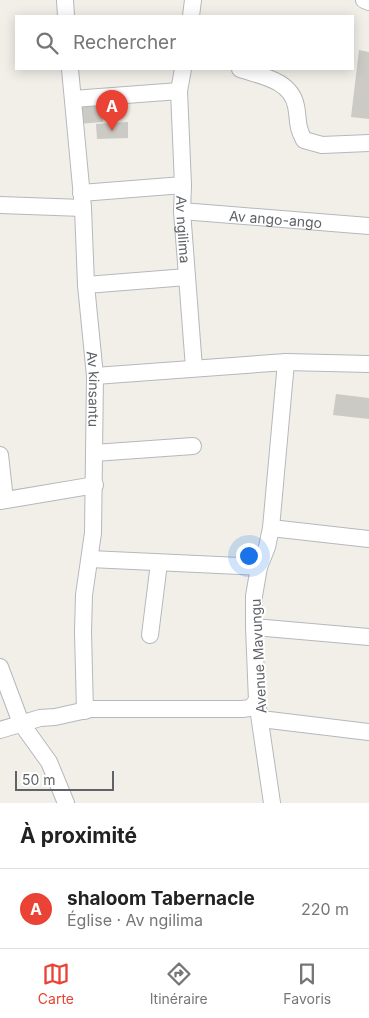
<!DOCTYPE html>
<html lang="fr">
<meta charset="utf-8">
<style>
:root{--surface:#fff;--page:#f2f2f2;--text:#222;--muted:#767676;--line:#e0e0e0;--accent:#ea4335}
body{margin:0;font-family:Inter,sans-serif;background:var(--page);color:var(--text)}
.scale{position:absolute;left:15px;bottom:12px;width:99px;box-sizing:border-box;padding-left:5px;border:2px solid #5f6368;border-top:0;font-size:14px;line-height:18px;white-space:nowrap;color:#5f6368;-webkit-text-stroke:4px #fff;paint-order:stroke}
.you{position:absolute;left:248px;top:555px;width:18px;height:18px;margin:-12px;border:4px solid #fff;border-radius:50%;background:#1a73e8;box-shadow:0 0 0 8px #1a73e833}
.badge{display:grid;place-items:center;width:32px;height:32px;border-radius:50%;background:var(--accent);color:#fff;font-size:16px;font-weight:700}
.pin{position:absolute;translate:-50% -41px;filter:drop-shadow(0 1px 2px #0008)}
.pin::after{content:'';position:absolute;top:26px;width:18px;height:15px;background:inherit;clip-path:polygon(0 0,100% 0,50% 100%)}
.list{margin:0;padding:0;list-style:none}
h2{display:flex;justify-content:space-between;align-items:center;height:65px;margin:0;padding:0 20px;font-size:21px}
h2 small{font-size:16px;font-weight:400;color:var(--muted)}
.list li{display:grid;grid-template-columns:32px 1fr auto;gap:15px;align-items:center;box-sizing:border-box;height:80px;padding:0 20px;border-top:1px solid var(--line)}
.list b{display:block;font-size:19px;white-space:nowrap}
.list p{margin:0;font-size:16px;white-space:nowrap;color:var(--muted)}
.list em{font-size:16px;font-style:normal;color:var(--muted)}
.icon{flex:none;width:28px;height:28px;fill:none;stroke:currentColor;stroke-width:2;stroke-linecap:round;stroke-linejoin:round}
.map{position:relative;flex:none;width:369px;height:803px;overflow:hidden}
.search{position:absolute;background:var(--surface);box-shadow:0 2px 12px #0003;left:15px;right:15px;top:15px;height:55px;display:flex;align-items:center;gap:12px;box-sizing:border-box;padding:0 18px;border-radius:0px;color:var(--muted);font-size:19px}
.sheet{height:145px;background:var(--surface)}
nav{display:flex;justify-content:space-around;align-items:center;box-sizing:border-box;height:70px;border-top:1px solid var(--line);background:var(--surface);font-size:14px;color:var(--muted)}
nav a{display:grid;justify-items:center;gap:2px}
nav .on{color:var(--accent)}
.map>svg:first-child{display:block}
.building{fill:#cccac5}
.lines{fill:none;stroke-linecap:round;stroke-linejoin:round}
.minor-casing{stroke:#b5b8bc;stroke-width:18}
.minor{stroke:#fff;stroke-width:16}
.labels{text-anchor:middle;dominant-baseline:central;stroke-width:4;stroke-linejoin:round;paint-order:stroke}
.street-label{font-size:14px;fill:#5f6368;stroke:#fff}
</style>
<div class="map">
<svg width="369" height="803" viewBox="0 0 369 803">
<rect width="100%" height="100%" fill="#f1efe8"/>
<g class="building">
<path d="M 359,50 L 369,52 L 369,119 L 351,117 Z"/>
<path d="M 101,100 L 103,122 L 78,124 L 76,101 Z"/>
<path d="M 128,122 L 128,138 L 97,139 L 96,124 Z"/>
<path d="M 336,394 L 369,398 L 369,419 L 333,415 Z"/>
</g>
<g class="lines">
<defs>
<g id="minor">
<path d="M 65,0 L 66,16"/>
<path d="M 364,0 L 369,2"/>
<path d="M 191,16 L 193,0"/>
<path id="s1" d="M 70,69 L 83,208 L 86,285 L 95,376 L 93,533 L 84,595 L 83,632 L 85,711"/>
<path id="s2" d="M 183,69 L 179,91 L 183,185 L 182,211 L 194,368"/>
<path d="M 240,69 C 261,76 291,80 296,106 C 299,121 296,125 304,140 L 322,145 L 369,143"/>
<path d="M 73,99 L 179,91"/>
<path d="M 81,193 L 183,185"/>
<path d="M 0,205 L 83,208"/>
<path id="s3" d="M 182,211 L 369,226"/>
<path d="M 86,285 L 187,277"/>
<path d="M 95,376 L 286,362 L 369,364"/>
<path d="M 94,453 L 193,446"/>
<path d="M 0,455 L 5,500"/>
<path d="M 0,501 L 95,485"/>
<path d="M 271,528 L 369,539"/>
<path d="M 90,559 L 259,567"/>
<path d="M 254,627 L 369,637"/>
<path d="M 150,635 L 159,563"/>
<path d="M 0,667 L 21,723 L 49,762 L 66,803"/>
<path d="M 261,719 L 369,732"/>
<path d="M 0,730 L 40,718 L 55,717 L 91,709 L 242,709 L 250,708 L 257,701"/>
<path d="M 272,803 L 257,701 L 254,627 L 254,596 L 259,567 L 267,547 L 271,528 L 286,362"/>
</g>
</defs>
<use href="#minor" class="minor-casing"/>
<use href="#minor" class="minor"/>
</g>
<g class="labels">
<g class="street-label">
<text stroke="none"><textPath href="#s3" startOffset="94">Av ango-ango</textPath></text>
<text stroke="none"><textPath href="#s2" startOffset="161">Av ngilima</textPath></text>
<text stroke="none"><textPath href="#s1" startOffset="321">Av kinsantu</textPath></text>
<text transform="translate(258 656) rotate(-93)">Avenue Mavungu</text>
</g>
</g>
</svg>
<div class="scale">50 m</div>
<div class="you"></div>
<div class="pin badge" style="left:112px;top:131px">A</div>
<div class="search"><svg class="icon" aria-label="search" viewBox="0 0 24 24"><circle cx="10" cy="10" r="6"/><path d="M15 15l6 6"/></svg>Rechercher</div>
</div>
<section class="sheet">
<h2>À proximité<small></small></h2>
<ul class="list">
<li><span class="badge">A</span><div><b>shaloom Tabernacle</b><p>Église · Av ngilima</p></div><em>220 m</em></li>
</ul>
</section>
<nav>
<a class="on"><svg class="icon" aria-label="map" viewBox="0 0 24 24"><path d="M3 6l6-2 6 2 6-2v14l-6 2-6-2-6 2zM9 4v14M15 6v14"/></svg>Carte</a>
<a><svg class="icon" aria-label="directions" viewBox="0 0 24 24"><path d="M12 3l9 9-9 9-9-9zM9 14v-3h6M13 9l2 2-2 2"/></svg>Itinéraire</a>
<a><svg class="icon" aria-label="saved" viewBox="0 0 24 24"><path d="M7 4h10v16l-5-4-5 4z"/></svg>Favoris</a>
</nav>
